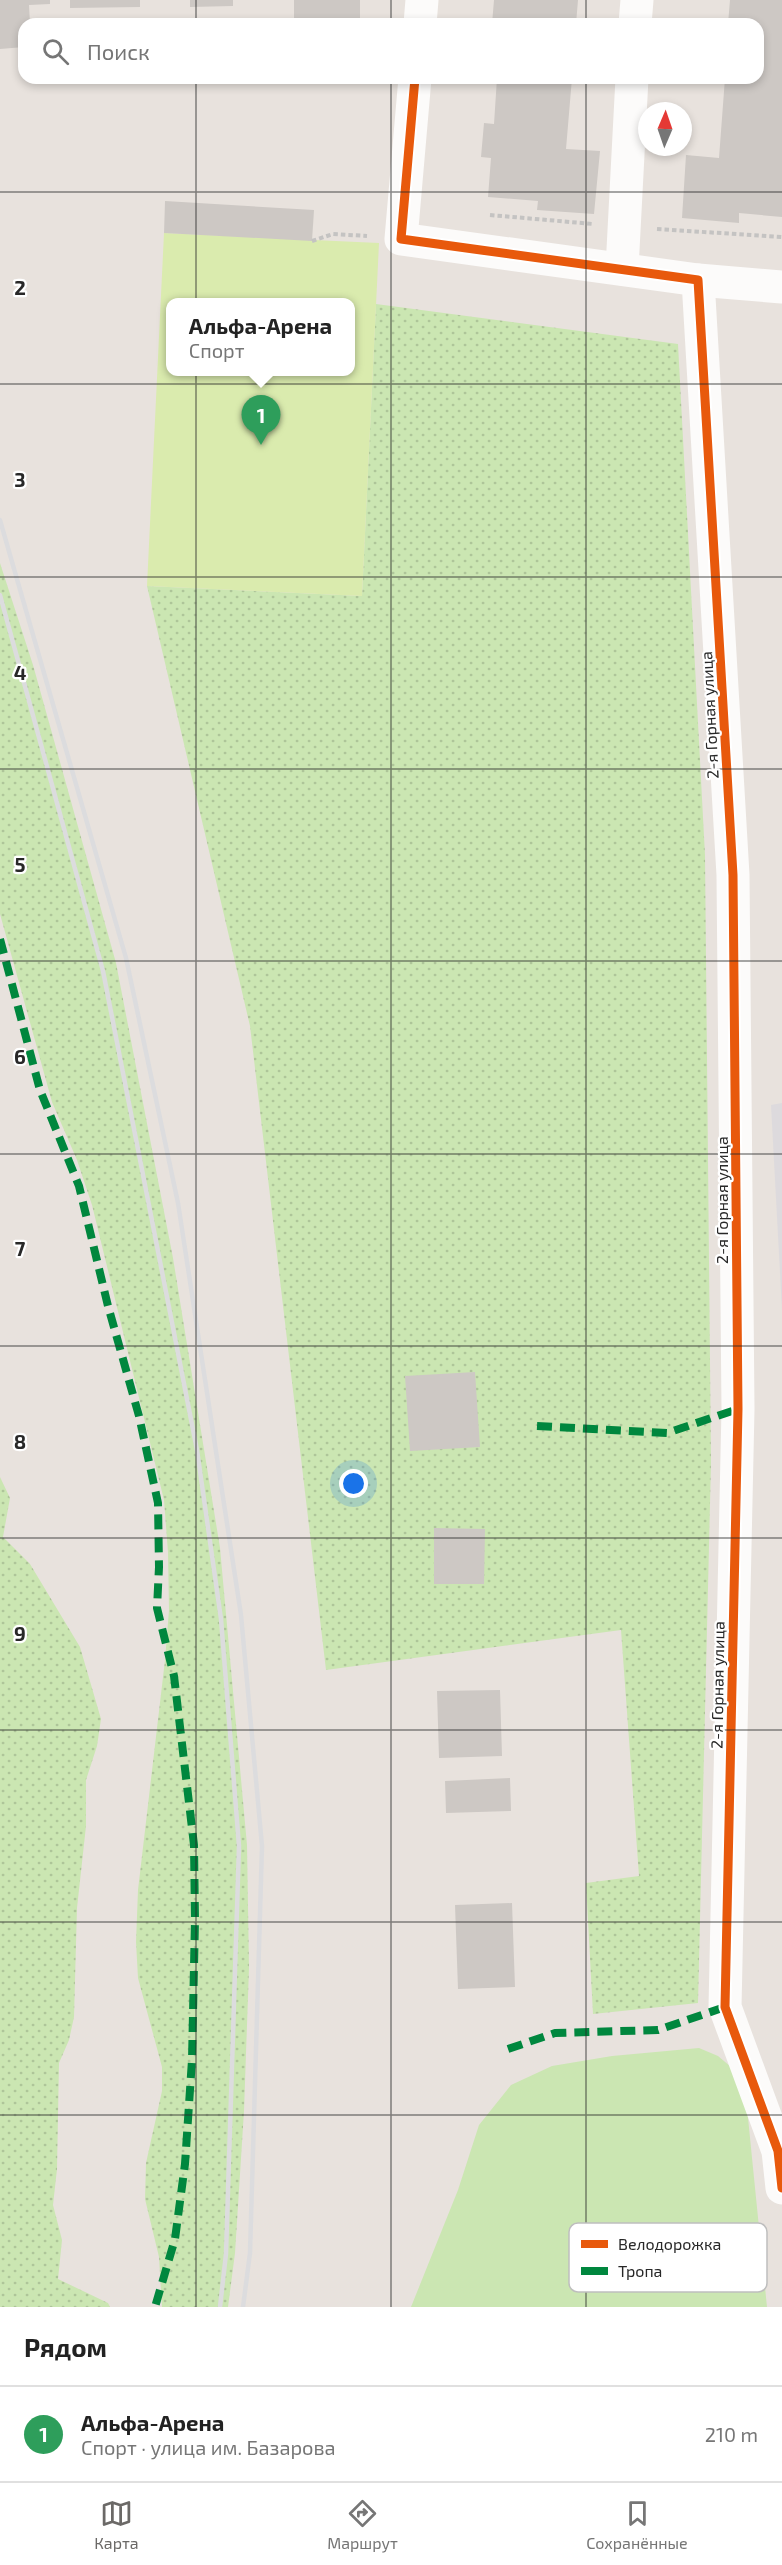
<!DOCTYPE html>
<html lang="ru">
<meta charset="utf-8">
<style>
:root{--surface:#fff;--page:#f6f6f6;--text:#222;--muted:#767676;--line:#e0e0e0;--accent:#6b6967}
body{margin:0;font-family:"Exo 2",sans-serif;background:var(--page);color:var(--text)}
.compass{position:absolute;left:638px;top:102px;width:54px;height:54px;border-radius:50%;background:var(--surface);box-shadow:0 3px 9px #0003;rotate:2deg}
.you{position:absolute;left:354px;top:1484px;width:21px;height:21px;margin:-15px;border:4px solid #fff;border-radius:50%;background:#1a73e8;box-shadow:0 0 0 9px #1a73e833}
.badge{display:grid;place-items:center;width:39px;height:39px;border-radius:50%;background:var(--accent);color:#fff;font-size:20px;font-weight:700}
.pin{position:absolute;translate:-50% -50px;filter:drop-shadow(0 2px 3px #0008)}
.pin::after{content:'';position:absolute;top:32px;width:21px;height:18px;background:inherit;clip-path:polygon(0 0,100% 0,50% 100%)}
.popup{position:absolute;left:166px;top:298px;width:189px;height:78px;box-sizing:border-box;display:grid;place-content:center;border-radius:12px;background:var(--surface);filter:drop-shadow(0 2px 4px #0005);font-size:20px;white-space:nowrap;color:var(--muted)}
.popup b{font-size:22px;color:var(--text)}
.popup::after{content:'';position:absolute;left:50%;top:100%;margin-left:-12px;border:12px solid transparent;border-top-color:var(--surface)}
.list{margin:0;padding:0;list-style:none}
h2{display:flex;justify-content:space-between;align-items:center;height:78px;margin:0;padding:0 24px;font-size:26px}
h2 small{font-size:20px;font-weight:400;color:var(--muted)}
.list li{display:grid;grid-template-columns:39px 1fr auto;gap:18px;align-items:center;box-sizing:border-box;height:96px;padding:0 24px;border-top:2px solid var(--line)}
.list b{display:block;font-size:22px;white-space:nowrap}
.list p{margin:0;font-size:20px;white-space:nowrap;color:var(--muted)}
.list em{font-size:20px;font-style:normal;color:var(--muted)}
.icon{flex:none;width:33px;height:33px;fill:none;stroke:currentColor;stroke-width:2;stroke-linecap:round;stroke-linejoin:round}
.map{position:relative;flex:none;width:782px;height:2307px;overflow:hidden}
.search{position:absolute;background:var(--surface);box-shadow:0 3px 9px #0003;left:18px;right:18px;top:18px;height:66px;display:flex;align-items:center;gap:15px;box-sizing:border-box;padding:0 21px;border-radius:18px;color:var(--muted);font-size:22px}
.sheet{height:174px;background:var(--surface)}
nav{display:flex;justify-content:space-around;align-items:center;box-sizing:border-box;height:84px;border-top:2px solid var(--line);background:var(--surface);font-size:16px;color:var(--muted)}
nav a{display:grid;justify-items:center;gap:3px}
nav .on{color:var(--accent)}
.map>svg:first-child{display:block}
.industrial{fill:#dddadd}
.grass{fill:url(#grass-dots)}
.park{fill:#cbe6b2}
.pitch{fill:#daebae;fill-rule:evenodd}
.building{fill:#cdc8c4}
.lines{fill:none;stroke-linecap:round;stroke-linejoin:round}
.path{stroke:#c4c3c2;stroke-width:4;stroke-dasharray:4.5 3;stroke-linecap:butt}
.minor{stroke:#fcfbfa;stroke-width:33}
.rail{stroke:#dcdcde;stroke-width:4.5}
.quiet{stroke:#00873e;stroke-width:8;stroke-dasharray:15 8;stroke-linecap:butt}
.cycleway-casing{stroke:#fff;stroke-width:13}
.cycleway{stroke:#e8590c;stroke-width:9}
.grid{fill:none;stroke:#282828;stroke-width:1.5;stroke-opacity:0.55}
.labels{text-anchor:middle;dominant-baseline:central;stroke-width:4.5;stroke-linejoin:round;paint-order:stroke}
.street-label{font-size:16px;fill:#282828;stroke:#fff}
.key{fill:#fff;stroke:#bebebe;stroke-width:1.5}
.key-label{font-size:16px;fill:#282828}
.grid-label{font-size:20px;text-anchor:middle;font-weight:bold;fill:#282828;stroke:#fff;stroke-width:4.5;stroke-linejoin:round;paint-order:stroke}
</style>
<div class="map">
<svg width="782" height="2307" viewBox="0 0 782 2307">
<defs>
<pattern id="grass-dots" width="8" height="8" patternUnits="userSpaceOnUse" patternTransform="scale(1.5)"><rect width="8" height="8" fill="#cbe6b2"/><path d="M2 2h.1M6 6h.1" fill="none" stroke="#aec599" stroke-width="1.8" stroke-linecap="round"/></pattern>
</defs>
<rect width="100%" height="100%" fill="#e8e2dd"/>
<path class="industrial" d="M 782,1103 L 782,1310 L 771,1105 Z"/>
<g class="grass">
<path d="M 376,304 L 678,344 L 705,855 L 711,1463 L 698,2003 L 593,2014 L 586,1883 L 639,1876 L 621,1630 L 326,1670 L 250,1026 L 147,586 L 362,596 Z"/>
<path d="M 0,563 L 33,665 L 116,963 L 173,1258 L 220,1548 L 247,1845 L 249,1968 L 244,2111 L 235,2253 L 228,2307 L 162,2307 L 159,2257 L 145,2199 L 146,2163 L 162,2091 L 162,2067 L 138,1978 L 136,1942 L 138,1890 L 165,1660 L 169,1610 L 168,1552 L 164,1500 L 92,1205 L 77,1160 L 52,1102 L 0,914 Z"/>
<path d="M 0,1477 L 10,1498 L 3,1537 L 30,1564 L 80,1647 L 101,1719 L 97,1746 L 86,1780 L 86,1826 L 77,1908 L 74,2017 L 69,2040 L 59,2063 L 57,2169 L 53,2205 L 62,2240 L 58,2279 L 108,2303 L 110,2307 L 0,2307 Z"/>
</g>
<path class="park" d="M 699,2048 L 718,2056 L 737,2072 L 747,2108 L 767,2307 L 411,2307 L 458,2190 L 479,2125 L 511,2085 L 552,2066 L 612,2056 Z"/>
<path class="pitch" d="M 164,233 L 379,243 L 362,596 L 147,586 ZM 171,302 L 351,302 L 351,372 L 171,372 Z"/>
<g class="building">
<path d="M 0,0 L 50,0 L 50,4 L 29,5 L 30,24 L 24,24 L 24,47 L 0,49 Z"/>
<path d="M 70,0 L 140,0 L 140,7 L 70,8 Z"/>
<path d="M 190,0 L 233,0 L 233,6 L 190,7 Z"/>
<path d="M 294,0 L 360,0 L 360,22 L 294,21 Z"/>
<path d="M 494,0 L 578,0 L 576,24 L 492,24 Z"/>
<path d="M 730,0 L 782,0 L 782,217 L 739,213 L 739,223 L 682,218 L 686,155 L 719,158 L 725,78 L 758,78 L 758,24 L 728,24 Z"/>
<path d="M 497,78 L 572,78 L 566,149 L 600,151 L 594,214 L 537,210 L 538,201 L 488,197 L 491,158 L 481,157 L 484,123 L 494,124 Z"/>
<path d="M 165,201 L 314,210 L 312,241 L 164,233 Z"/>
<path d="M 475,1372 L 480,1447 L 410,1451 L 405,1376 Z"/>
<path d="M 434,1528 L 485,1529 L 484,1584 L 434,1584 Z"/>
<path d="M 500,1690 L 502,1756 L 439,1758 L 437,1691 Z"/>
<path d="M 510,1778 L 511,1811 L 446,1813 L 445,1781 Z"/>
<path d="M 512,1903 L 515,1987 L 458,1989 L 455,1905 Z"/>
</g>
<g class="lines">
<g class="path">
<path d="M 490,215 L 593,224"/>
<path d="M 657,229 L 782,237"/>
<path d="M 312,241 L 333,234 L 367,236"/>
</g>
<g class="minor">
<path d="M 420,24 L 422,0"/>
<path d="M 635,24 L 637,0"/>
<path d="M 415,78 L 401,239 L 698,280 L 733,875 L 738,1409 L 725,2007 L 778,2151 L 782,2188"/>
<path d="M 622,269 L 632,78"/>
<path d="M 698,280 L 782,287"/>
</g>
<g class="rail">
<path d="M 0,520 L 126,958 L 178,1203 L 241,1615 L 262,1846 L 250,2253 L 243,2307"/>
<path d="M 0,595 L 103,971 L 197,1450 L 221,1619 L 239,1846 L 226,2254 L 220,2307"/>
</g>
<g class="quiet">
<path d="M 0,939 L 40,1090 L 79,1186 L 108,1306 L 139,1416 L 158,1503 L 159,1567 L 157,1608 L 174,1676 L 194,1845 L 195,1920 L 192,2060 L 185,2164 L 175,2239 L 155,2307"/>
<path d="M 537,1426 L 667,1433 L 738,1409"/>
<path d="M 508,2049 L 555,2033 L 658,2030 L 725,2007"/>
</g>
<defs>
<path id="cycleway" d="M 415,78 L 401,239 L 698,280 L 733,875 L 738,1409 L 725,2007 L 778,2151 L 782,2188"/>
</defs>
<use href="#cycleway" class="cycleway-casing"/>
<use href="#cycleway" class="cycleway"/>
</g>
<path class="grid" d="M 196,0 L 196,24M 391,0 L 391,24M 586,0 L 586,24M 196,78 L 196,2307M 391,78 L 391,2307M 586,78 L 586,2307M 0,192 L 782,192M 0,384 L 782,384M 0,577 L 782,577M 0,769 L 782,769M 0,961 L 782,961M 0,1154 L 782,1154M 0,1346 L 782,1346M 0,1538 L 782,1538M 0,1730 L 782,1730M 0,1922 L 782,1922M 0,2115 L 782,2115"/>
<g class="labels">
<g class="street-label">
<text transform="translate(709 715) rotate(-93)">2-я Горная улица</text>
<text transform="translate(721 1200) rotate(-90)">2-я Горная улица</text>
<text transform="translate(717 1685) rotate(-89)">2-я Горная улица</text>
</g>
</g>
<rect x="569" y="2223" width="198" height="69" rx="9" class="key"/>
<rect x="581" y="2240" width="27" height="8" fill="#e8590c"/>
<rect x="581" y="2267" width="27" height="8" fill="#00873e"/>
<g class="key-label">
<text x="618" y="2250">Велодорожка</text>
<text x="618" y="2277">Тропа</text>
</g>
<g class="grid-label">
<text x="20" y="295">2</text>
<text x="20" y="487">3</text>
<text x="20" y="680">4</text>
<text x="20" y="872">5</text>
<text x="20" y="1064">6</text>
<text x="20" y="1256">7</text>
<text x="20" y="1449">8</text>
<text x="20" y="1641">9</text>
</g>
</svg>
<svg class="compass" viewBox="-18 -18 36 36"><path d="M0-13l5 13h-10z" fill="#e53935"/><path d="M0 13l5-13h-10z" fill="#767676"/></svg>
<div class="you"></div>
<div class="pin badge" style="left:261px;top:445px;background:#2e9e5b">1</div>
<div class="popup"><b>Альфа-Арена</b>Спорт</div>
<div class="search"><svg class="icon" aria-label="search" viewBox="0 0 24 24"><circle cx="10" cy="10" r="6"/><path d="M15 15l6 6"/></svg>Поиск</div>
</div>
<section class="sheet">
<h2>Рядом<small></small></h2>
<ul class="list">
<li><span class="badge" style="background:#2e9e5b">1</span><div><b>Альфа-Арена</b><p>Спорт · улица им. Базарова</p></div><em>210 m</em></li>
</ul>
</section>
<nav>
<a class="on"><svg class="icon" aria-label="map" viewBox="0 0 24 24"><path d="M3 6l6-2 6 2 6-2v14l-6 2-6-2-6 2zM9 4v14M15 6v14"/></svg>Карта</a>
<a><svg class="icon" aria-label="directions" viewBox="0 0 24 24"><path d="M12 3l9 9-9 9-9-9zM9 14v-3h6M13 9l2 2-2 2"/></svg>Маршрут</a>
<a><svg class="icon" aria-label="saved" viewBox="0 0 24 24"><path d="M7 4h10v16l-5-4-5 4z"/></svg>Сохранённые</a>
</nav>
